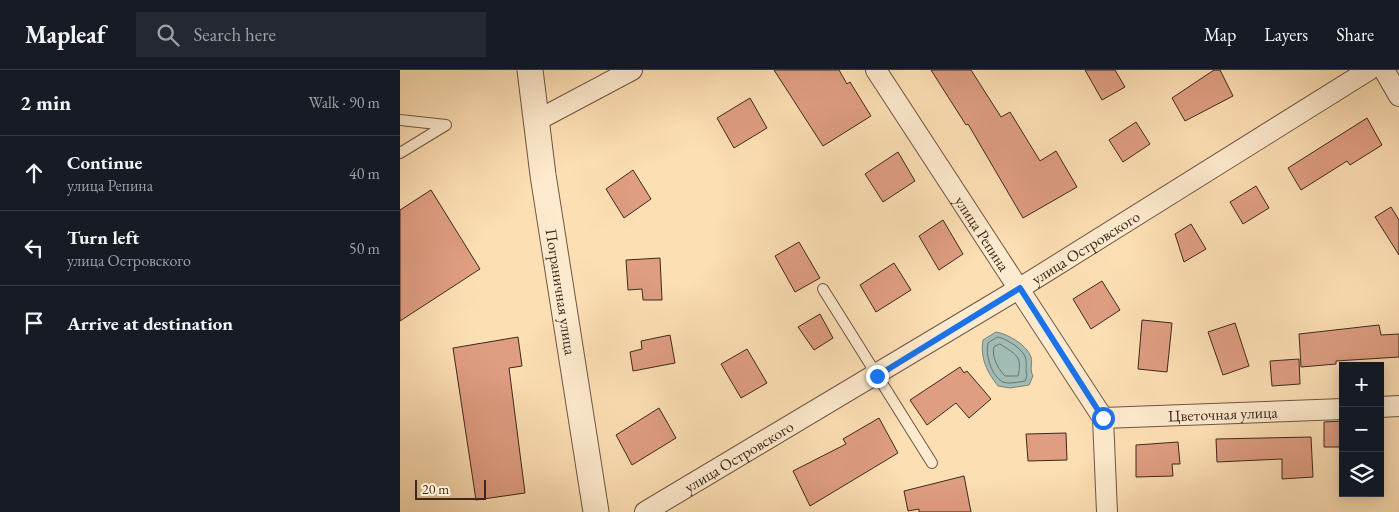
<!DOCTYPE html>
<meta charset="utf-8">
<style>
:root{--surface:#171b24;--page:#242831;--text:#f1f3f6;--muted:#9ea1a6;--line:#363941}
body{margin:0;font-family:"EB Garamond",serif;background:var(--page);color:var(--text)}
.controls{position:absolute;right:15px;bottom:15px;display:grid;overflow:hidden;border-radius:0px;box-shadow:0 2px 12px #0003}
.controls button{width:45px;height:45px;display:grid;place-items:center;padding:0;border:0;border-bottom:1px solid var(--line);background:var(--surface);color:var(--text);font:25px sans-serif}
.scale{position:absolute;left:15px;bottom:12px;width:71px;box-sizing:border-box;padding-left:5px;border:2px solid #3d281d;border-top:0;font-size:14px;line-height:18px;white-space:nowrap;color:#3d281d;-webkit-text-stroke:4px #feeace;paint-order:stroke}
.stop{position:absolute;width:15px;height:15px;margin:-11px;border:4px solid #1a73e8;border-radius:50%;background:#fff}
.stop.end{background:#1a73e8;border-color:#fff;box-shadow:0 1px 5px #0008}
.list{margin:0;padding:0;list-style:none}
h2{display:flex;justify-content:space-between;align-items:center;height:65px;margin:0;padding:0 20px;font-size:21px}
h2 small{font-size:16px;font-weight:400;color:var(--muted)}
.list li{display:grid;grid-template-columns:32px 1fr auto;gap:15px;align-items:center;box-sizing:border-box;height:75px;padding:0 20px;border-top:1px solid var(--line)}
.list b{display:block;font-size:19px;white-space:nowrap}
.list p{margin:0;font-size:16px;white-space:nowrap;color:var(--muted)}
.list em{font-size:16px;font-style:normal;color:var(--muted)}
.icon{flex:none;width:28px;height:28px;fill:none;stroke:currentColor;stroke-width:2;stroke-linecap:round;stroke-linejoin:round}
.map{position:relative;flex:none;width:999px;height:442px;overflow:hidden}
header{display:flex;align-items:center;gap:30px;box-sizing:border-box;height:70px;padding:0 25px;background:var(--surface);border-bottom:1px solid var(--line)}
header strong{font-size:24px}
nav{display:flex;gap:28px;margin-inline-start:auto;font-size:18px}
.search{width:350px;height:45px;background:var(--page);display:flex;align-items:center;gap:12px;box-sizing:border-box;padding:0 18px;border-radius:0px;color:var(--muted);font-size:19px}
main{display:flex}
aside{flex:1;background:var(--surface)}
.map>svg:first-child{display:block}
.water{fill:#a1bbb5;stroke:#798078}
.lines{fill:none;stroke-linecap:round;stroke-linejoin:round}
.shore{stroke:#6f7269;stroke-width:1}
.building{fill:#df9d82;stroke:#3d281d}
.service-casing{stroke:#6d5643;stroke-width:12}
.minor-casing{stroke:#6d5643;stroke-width:22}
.tertiary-casing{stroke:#6d5643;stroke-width:27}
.service{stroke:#feeace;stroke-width:10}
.minor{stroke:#feeace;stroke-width:20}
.tertiary{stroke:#feeace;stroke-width:25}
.route{stroke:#1a73e8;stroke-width:6}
.labels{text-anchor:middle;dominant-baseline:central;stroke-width:5;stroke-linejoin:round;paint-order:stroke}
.street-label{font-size:16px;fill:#3d281d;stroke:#feeace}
</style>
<header>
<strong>Mapleaf</strong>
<div class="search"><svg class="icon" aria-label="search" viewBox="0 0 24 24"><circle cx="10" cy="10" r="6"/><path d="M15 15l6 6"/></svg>Search here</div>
<nav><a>Map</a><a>Layers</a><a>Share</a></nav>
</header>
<main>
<aside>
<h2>2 min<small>Walk · 90 m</small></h2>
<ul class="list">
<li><svg class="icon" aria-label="ahead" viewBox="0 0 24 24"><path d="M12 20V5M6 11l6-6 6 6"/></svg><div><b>Continue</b><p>улица Репина</p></div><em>40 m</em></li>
<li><svg class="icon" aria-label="left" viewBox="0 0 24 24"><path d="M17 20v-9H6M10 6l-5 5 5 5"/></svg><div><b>Turn left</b><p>улица Островского</p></div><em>50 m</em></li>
<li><svg class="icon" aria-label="arrive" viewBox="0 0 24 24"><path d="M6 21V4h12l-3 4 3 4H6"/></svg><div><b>Arrive at destination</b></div></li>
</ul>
</aside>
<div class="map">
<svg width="999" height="442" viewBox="0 0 999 442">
<rect width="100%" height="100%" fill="#fddfb4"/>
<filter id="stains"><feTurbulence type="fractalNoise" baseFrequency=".004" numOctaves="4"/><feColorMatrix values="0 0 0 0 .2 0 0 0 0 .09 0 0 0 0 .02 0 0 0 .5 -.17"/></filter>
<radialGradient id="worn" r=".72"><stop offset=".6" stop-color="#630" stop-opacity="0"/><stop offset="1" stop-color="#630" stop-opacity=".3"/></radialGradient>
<path class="water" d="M 596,262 C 608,264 627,275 631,287 C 633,294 629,298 633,306 L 629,315 L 610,318 L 598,316 C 587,302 580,288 583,270 Z"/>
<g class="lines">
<g class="shore">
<path d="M 598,267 C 607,269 625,280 626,290 C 627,297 625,300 627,306 L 625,311 C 618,312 607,315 601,311 C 591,304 585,284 588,273 Z"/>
<path d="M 600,274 C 615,284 623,286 618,306 L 605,306 C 598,299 591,286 594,277 Z"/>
</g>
</g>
<g class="building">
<path d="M 374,0 L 439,0 L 447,14 L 450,12 L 471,46 L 423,76 Z"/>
<path d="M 531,0 L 571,0 L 601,47 L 610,42 L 640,91 L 656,81 L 677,117 L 623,148 L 568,54 L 566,55 Z"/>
<path d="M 685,0 L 715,0 L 725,17 L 702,30 Z"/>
<path d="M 814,0 L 820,0 L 833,26 L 785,51 L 772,28 Z"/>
<path d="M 350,28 L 367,58 L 334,78 L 317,48 Z"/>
<path d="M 967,48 L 982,75 L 950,95 L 947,91 L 901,120 L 888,98 Z"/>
<path d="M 736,52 L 750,74 L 723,92 L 709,70 Z"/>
<path d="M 498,82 L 515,111 L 483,132 L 465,104 Z"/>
<path d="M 233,100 L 251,129 L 224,148 L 206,119 Z"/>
<path d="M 856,116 L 869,138 L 843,154 L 830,132 Z"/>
<path d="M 31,120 L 80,199 L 0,251 L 0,140 Z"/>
<path d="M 991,137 L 999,150 L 999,185 L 975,147 Z"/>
<path d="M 543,150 L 563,184 L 539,200 L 519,166 Z"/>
<path d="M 791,154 L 806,179 L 784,192 L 775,164 Z"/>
<path d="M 399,172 L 420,208 L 395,222 L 375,186 Z"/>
<path d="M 260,188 L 262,230 L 243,230 L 242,219 L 228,220 L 226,190 Z"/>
<path d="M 494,193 L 511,220 L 476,242 L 460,215 Z"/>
<path d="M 702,211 L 720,240 L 691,259 L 673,229 Z"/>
<path d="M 420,244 L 433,268 L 414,280 L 398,257 Z"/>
<path d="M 742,250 L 772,253 L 767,302 L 738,299 Z"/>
<path d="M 835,253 L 849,296 L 823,305 L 808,262 Z"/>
<path d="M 979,255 L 981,265 L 999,264 L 999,287 L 936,291 L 936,294 L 901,297 L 899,264 Z"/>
<path d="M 270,265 L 275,293 L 233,301 L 230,282 L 242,279 L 241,271 Z"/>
<path d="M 118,267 L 122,296 L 109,298 L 125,423 L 76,430 L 53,278 Z"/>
<path d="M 347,279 L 367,313 L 341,328 L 321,294 Z"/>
<path d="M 899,289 L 900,314 L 872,316 L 870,291 Z"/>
<path d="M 560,297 L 564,303 L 567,301 L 591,329 L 569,348 L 556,333 L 527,355 L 510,330 Z"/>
<path d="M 259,338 L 276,368 L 232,395 L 216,365 Z"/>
<path d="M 479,348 L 498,383 L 410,436 L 393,401 L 446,374 L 443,369 Z"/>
<path d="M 943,351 L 943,377 L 924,377 L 924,352 Z"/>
<path d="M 666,363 L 667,390 L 628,391 L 626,364 Z"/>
<path d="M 911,367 L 913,407 L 882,409 L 882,389 L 817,392 L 816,369 Z"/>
<path d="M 778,372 L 780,394 L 772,394 L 773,406 L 736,407 L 736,375 Z"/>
<path d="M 564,406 L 571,442 L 519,442 L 519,439 L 508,441 L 504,421 Z"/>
</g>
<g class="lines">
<defs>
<g id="service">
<path d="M 0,50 L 46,55 L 0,83"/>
<path d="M 423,219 L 532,393"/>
</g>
<g id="minor">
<path id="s1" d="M 476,0 L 703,348 L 707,442"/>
<path d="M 984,0 L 999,26"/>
<path d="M 136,51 L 232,0"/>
<path d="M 980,337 L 999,336"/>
<path id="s2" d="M 703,348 L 943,339"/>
<path id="s3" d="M 245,442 L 620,218 L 969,0"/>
</g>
<g id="tertiary">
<path id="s4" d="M 130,0 L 143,105 L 196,442"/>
</g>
</defs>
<use href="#service" class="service-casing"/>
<use href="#minor" class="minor-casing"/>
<use href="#tertiary" class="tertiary-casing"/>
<use href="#service" class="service"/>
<use href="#minor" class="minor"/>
<use href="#tertiary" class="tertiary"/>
</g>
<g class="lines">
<path class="route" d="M 477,306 L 620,218 L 703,348"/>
</g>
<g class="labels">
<g class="street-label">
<text stroke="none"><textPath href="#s1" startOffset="195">улица Репина</textPath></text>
<text stroke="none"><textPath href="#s3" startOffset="514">улица Островского</textPath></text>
<text stroke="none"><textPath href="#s4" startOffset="224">Пограничная улица</textPath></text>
<text stroke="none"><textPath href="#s2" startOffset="120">Цветочная улица</textPath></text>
<text stroke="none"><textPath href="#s3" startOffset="109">улица Островского</textPath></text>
</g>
</g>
<rect width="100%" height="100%" filter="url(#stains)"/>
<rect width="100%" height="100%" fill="url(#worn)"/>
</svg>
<div class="controls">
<button>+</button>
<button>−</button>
<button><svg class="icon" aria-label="layers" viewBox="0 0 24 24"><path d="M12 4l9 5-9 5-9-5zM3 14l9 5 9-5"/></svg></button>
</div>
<div class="scale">20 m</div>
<div class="stop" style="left:703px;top:348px"></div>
<div class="stop end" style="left:477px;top:306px"></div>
</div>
</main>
